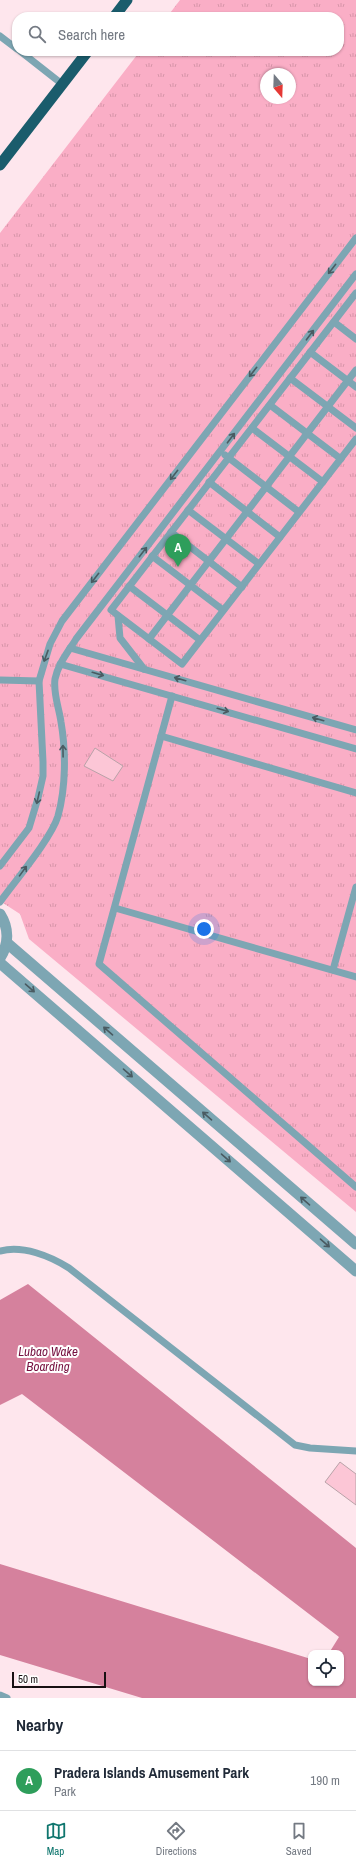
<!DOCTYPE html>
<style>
:root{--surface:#fff;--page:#f6f6f7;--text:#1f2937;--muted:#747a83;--line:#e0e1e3;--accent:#0f766e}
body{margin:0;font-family:"Archivo Narrow",sans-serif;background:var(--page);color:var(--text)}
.controls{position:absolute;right:12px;bottom:12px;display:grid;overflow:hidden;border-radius:8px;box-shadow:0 1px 3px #0004}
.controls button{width:36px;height:36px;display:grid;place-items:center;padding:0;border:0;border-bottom:1px solid var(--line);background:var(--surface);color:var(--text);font:20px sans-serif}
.compass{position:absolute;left:260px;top:68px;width:36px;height:36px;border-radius:50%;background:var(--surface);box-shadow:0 1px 3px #0004;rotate:161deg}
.scale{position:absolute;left:12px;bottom:10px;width:94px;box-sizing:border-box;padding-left:4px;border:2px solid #181012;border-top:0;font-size:11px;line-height:14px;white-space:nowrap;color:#181012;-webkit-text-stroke:3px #fff;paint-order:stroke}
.you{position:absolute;left:204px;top:929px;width:14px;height:14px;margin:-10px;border:3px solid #fff;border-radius:50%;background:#1a73e8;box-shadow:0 0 0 6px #1a73e833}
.badge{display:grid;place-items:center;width:26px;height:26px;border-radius:50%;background:var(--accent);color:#fff;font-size:13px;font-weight:700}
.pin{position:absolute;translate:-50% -33px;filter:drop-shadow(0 1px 2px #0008)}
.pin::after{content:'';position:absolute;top:21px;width:14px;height:12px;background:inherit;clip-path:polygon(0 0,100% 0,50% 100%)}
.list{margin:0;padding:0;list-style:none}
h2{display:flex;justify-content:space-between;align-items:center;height:52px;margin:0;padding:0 16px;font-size:17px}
h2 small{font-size:13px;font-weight:400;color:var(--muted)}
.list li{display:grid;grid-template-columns:26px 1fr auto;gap:12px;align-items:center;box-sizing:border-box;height:60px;padding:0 16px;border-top:1px solid var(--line)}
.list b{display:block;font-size:15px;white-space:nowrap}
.list p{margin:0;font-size:13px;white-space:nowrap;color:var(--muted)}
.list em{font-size:13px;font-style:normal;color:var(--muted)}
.icon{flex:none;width:22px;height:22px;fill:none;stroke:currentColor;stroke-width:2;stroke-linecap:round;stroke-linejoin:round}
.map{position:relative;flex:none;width:356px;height:1698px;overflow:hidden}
.search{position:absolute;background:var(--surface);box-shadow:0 1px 3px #0004;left:12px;right:12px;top:12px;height:44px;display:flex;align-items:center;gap:10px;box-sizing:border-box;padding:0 14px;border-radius:16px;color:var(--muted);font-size:15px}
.sheet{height:112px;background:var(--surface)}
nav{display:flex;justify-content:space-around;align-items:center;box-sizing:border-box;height:56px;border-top:1px solid var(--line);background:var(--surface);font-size:11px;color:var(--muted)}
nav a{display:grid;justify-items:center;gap:2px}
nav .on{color:var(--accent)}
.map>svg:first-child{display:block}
.park{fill:url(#park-tufts);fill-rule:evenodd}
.water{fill:#d5819d}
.building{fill:#fcc6d6;stroke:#b9a2a8}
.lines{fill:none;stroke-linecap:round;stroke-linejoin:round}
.service{stroke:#7da6b3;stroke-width:7}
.minor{stroke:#7da6b3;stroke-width:11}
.trunk{stroke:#1a5c6c;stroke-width:11}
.oneway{stroke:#4a5b62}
.labels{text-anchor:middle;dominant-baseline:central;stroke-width:4;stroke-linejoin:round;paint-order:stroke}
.water-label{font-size:13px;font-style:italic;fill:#761140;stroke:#fff}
</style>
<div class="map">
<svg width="356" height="1698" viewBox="0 0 356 1698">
<defs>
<pattern id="park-tufts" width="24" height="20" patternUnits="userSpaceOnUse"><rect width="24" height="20" fill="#faaec6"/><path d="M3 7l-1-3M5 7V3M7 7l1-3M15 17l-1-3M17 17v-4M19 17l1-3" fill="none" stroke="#d695a9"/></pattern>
</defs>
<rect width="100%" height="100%" fill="#fee6ed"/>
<path class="park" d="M 180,0 L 356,0 L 356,1212 L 29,939 L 20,914 L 0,901 L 0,233 L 140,51 L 339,51 L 339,17 L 167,17 ZM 266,74 L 290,74 L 290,98 L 266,98 Z"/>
<path class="water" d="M 28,1284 L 356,1548 L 356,1698 L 142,1698 L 0,1655 L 0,1564 L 311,1659 L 311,1683 L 341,1683 L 341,1653 L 329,1653 L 339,1637 L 22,1394 L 0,1405 L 0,1300 Z"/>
<g class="building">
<path d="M 95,748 L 123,766 L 113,781 L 84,766 Z"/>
<path d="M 340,1462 L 356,1474 L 356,1505 L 325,1482 Z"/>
</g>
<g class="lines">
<g class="service">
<path d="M 0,36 L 17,49"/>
<path d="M 20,51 L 62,84"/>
<path d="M 356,293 L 111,610 L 182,664 L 356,439"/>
<path d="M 334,322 L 356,339"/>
<path d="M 310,352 L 356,387"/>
<path d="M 290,378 L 356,428"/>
<path d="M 270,405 L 341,459"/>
<path d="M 252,428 L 323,482"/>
<path d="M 225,455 L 299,512"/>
<path d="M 209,482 L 280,537"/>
<path d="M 188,510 L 259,564"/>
<path d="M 171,532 L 242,587"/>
<path d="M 152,556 L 223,610"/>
<path d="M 129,586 L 200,640"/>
<path d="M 118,616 L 120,638 L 144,669"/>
<path d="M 149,639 L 356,370"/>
<path d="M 70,648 L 356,730"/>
<path d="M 60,664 L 356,749"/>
<path d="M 0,680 L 39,681"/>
<path d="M 172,696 L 99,964 L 356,1187"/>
<path d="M 161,736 L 356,793"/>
<path d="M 0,866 L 29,828 L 38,798 L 43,776 L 43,762 L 39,681 L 50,644 L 62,621 L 356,238"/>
<path d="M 0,902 C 15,881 51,839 58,816 C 66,787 66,751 61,722 C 59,708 53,693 55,679 C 58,664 68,652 76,639 L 356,274"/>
<path d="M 115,908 L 356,977"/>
<path d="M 333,970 L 356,887"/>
<path d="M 0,1251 C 23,1245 50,1256 69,1268 L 295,1445 L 310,1448 L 356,1451"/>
<path d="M 0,1695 L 7,1698"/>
</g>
<g class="minor">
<path d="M 0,914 C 9,928 9,944 0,958"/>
<path d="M 7,943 L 356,1244"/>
<path d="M 0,963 L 356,1271"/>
</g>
<g class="trunk">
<path d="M 114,17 L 127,0"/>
<path d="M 0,165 L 88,51"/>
</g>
</g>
<defs><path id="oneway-shaft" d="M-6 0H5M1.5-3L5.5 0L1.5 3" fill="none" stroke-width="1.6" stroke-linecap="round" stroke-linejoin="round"/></defs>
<g class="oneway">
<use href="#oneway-shaft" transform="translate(332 269) rotate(128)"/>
<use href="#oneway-shaft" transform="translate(310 335) rotate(-53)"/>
<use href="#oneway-shaft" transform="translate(253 372) rotate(128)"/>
<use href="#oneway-shaft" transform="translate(231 438) rotate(-53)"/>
<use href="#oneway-shaft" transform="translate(174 475) rotate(128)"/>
<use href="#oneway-shaft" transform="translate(143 552) rotate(-52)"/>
<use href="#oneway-shaft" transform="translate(95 578) rotate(128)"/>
<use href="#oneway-shaft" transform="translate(46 656) rotate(110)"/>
<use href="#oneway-shaft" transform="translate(98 674) rotate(16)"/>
<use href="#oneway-shaft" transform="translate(180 679) rotate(-164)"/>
<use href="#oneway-shaft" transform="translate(223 710) rotate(16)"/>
<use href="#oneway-shaft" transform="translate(318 719) rotate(-164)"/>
<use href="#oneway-shaft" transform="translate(63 751) rotate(-91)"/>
<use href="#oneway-shaft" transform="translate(38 798) rotate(103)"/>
<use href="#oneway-shaft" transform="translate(23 871) rotate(-54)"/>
<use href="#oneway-shaft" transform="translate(30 988) rotate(41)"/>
<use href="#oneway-shaft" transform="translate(108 1031) rotate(-139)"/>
<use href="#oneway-shaft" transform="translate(128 1073) rotate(41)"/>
<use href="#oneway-shaft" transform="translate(207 1116) rotate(-139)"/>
<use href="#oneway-shaft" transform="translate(226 1158) rotate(41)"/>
<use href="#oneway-shaft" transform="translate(305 1201) rotate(-139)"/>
<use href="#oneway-shaft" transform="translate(325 1243) rotate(41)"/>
</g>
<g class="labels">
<g class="water-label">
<text x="48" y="1351">Lubao Wake<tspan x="48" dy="15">Boarding</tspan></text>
</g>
</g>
</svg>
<div class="controls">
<button><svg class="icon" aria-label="locate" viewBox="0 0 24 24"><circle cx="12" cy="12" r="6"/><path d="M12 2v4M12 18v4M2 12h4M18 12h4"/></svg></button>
</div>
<svg class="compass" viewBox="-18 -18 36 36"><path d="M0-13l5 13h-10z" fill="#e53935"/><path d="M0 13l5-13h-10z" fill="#747a83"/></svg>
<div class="scale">50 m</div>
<div class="you"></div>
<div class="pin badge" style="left:178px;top:567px;background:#2e9e5b">A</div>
<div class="search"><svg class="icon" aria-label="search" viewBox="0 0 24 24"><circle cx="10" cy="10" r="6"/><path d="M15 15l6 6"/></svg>Search here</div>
</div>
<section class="sheet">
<h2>Nearby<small></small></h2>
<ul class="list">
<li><span class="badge" style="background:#2e9e5b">A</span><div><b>Pradera Islands Amusement Park</b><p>Park</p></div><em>190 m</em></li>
</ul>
</section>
<nav>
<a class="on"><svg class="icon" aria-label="map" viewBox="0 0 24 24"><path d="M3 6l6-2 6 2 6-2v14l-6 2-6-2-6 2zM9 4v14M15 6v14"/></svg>Map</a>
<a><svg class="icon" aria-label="directions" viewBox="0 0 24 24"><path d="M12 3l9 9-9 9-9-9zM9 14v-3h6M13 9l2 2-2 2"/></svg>Directions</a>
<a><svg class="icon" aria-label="saved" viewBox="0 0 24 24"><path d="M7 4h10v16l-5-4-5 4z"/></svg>Saved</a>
</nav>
